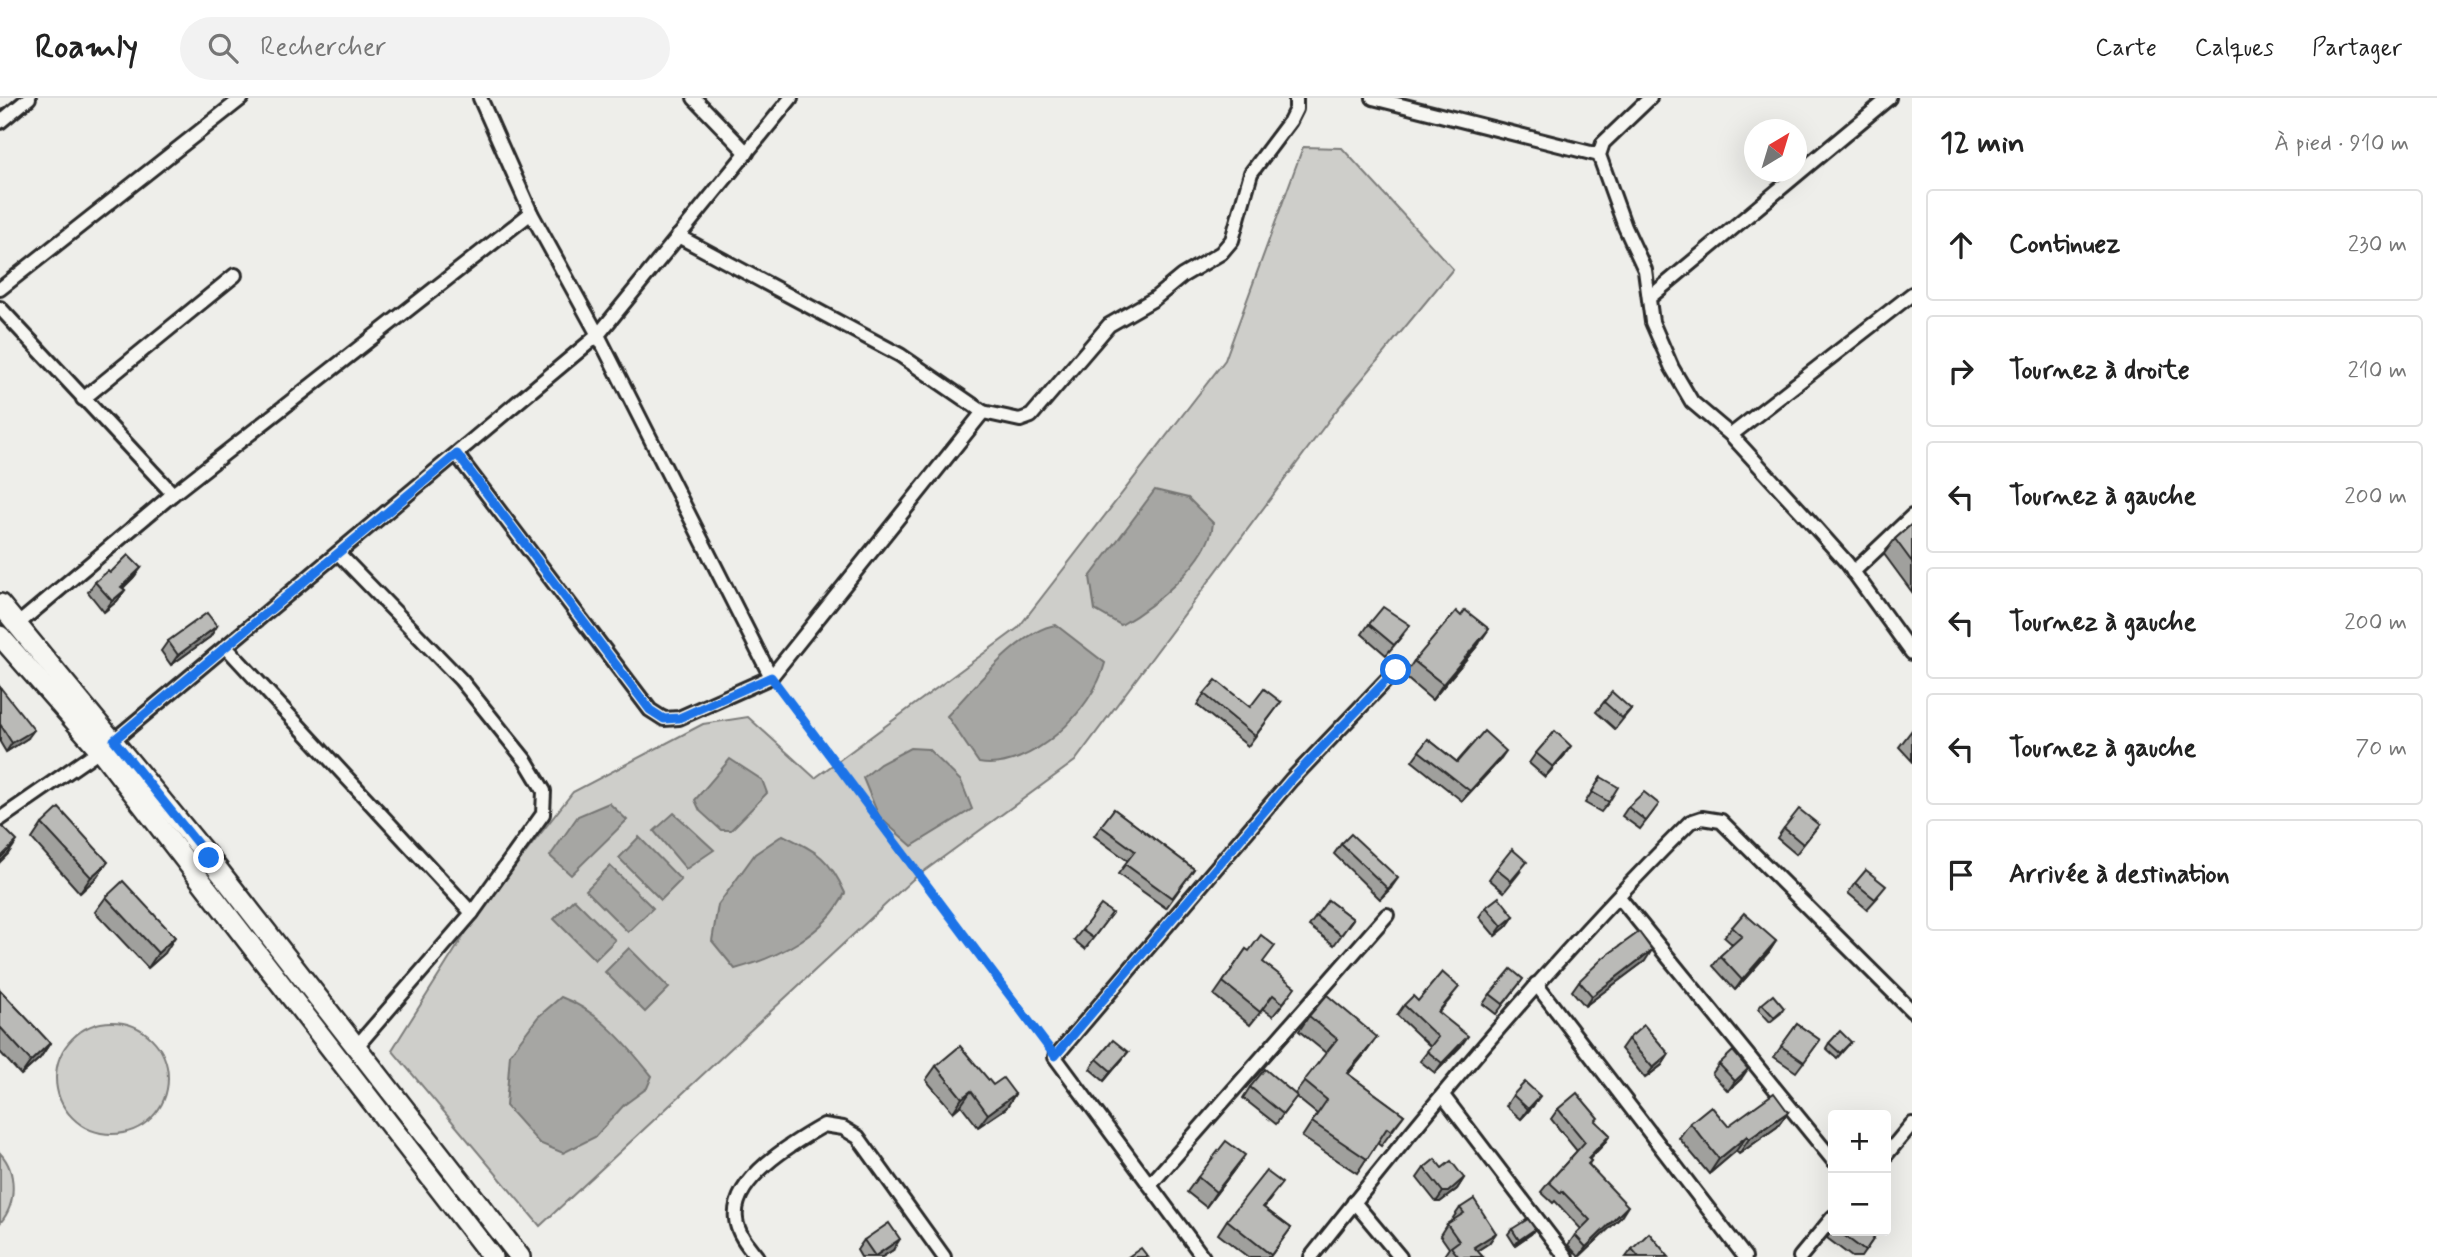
<!DOCTYPE html>
<html lang="fr">
<meta charset="utf-8">
<style>
:root{--surface:#fff;--page:#f2f2f2;--text:#222;--muted:#767676;--line:#e0e0e0}
body{margin:0;font-family:Mynerve,sans-serif;background:var(--page);color:var(--text)}
.controls{position:absolute;right:21px;bottom:21px;display:grid;overflow:hidden;border-radius:7px;box-shadow:0 7px 28px #0002}
.controls button{width:63px;height:63px;display:grid;place-items:center;padding:0;border:0;border-bottom:2px solid var(--line);background:var(--surface);color:var(--text);font:35px sans-serif}
.compass{position:absolute;left:1744px;top:21px;width:63px;height:63px;border-radius:50%;background:var(--surface);box-shadow:0 7px 28px #0002;rotate:38deg}
.stop{position:absolute;width:21px;height:21px;margin:-16px;border:5px solid #1a73e8;border-radius:50%;background:#fff}
.stop.end{background:#1a73e8;border-color:#fff;box-shadow:0 2px 7px #0008}
.list{margin:0;padding:0;list-style:none}
h2{display:flex;justify-content:space-between;align-items:center;height:91px;margin:0;padding:0 28px;font-size:30px}
h2 small{font-size:23px;font-weight:400;color:var(--muted)}
.list li{display:grid;grid-template-columns:46px 1fr auto;gap:21px;align-items:center;box-sizing:border-box;height:112px;margin:0 14px 14px;padding:0 14px;border:2px solid var(--line);border-radius:7px}
.list b{display:block;font-size:26px;white-space:nowrap}
.list em{font-size:23px;font-style:normal;color:var(--muted)}
.icon{flex:none;width:38px;height:38px;fill:none;stroke:currentColor;stroke-width:2;stroke-linecap:round;stroke-linejoin:round}
.map{position:relative;flex:none;width:1912px;height:1159px;overflow:hidden}
header{display:flex;align-items:center;gap:42px;box-sizing:border-box;height:98px;padding:0 35px;background:var(--surface);border-bottom:2px solid var(--line)}
header strong{font-size:33px}
nav{display:flex;gap:38px;margin-inline-start:auto;font-size:24px}
.search{width:490px;height:63px;background:var(--page);display:flex;align-items:center;gap:18px;box-sizing:border-box;padding:0 24px;border-radius:38px;color:var(--muted);font-size:26px}
main{display:flex}
aside{flex:1;background:var(--surface)}
.map>svg:first-child{display:block}
.green{fill:#cececa;stroke:#7c7c7a;stroke-width:2}
.water{fill:#a6a6a3;stroke:#757573;stroke-width:2}
.lines{fill:none;stroke-linecap:round;stroke-linejoin:round}
.minor-casing{stroke:#2b2b2b;stroke-width:18}
.primary-casing{stroke:#2b2b2b;stroke-width:24}
.path{stroke:#2b2b2b;stroke-width:2.5;stroke-dasharray:5 5;stroke-linecap:butt}
.minor{stroke:#f6f6f2;stroke-width:12}
.primary{stroke:#f6f6f2;stroke-width:19}
.wall{fill:#a0a09d;stroke:#2b2b2b;stroke-width:2}
.shaded-wall{fill:#828280;stroke:#2b2b2b;stroke-width:2}
.building{fill:#babab7;stroke:#2b2b2b;stroke-width:2}
.route{stroke:#1a73e8;stroke-width:9}
</style>
<header>
<strong>Roamly</strong>
<div class="search"><svg class="icon" aria-label="search" viewBox="0 0 24 24"><circle cx="10" cy="10" r="6"/><path d="M15 15l6 6"/></svg>Rechercher</div>
<nav><a>Carte</a><a>Calques</a><a>Partager</a></nav>
</header>
<main>
<div class="map">
<svg width="1912" height="1159" viewBox="0 0 1912 1159">
<rect width="100%" height="100%" fill="#eeeeea"/>
<filter id="ink" filterUnits="userSpaceOnUse"><feTurbulence type="fractalNoise" baseFrequency=".0143" numOctaves="2"/><feDisplacementMap in="SourceGraphic" scale="14" xChannelSelector="R" yChannelSelector="G"/><feConvolveMatrix kernelMatrix="1 2 1 2 8 2 1 2 1" color-interpolation-filters="sRGB"/></filter>
<g filter="url(#ink)">
<g class="green">
<path d="M 1303,49 L 1342,50 L 1453,171 L 1335,314 L 1075,663 L 912,782 L 540,1128 L 392,952 L 477,817 L 573,694 L 703,626 L 748,619 L 815,680 L 1018,530 L 1225,262 Z"/>
<circle cx="112" cy="980" r="56"/>
<path d="M 0,1055 C 17,1073 17,1106 0,1125 Z"/>
</g>
<g class="water">
<path d="M 1155,392 L 1188,400 L 1213,425 C 1210,463 1153,509 1121,527 L 1095,512 L 1090,479 Z"/>
<path d="M 1056,527 L 1105,565 C 1093,612 1031,674 979,665 L 947,618 C 972,592 1021,531 1056,527 Z"/>
<path d="M 910,650 L 928,651 L 961,683 L 972,711 L 912,748 L 879,719 L 863,680 L 880,666 Z"/>
<path d="M 730,661 L 762,682 L 767,695 L 731,732 L 721,732 L 700,713 L 695,702 Z"/>
<path d="M 609,705 L 627,722 L 571,777 L 550,758 L 578,718 Z"/>
<path d="M 674,715 L 714,752 L 686,771 L 654,733 Z"/>
<path d="M 783,737 C 817,754 829,759 845,795 C 826,836 776,860 735,871 L 712,843 L 718,807 L 755,756 Z"/>
<path d="M 639,739 L 681,782 L 661,802 L 619,760 Z"/>
<path d="M 610,768 L 653,810 L 628,834 L 586,792 Z"/>
<path d="M 574,801 L 615,842 L 595,862 L 554,821 Z"/>
<path d="M 629,850 L 669,890 L 645,914 L 605,874 Z"/>
<path d="M 561,899 C 599,913 627,947 652,978 L 647,990 L 624,1007 L 595,1039 L 563,1055 L 539,1045 L 506,1008 L 510,956 L 538,919 Z"/>
</g>
<g class="lines">
<defs>
<g id="minor">
<path d="M 480,0 L 531,115 L 598,237 L 771,579"/>
<path d="M 694,0 L 747,55"/>
<path d="M 1373,0 L 1599,57"/>
<path d="M 1650,0 L 1603,45 L 1599,57 L 1625,129 L 1645,172 L 1652,224 L 1672,270 L 1692,304 L 1731,337 L 1807,420 L 1847,465 L 1912,555"/>
<path d="M 0,24 L 29,0"/>
<path d="M 678,138 L 900,257 L 983,314 L 1020,322 L 1031,318 L 1109,227 L 1154,201 L 1182,178 L 1221,155 L 1232,142 L 1251,75 L 1290,23 L 1296,11 L 1296,0"/>
<path d="M 0,191 L 242,0"/>
<path d="M 1649,200 L 1889,0"/>
<path d="M 0,210 L 173,396"/>
<path d="M 83,301 L 235,177"/>
<path d="M 1731,337 L 1912,196"/>
<path d="M 457,357 L 650,612 L 664,621 L 679,620 L 771,579 L 983,314"/>
<path d="M 338,455 L 461,582 L 526,663 L 544,693 L 543,716 L 472,815 L 357,948"/>
<path d="M 1853,474 L 1912,418"/>
<path d="M 18,526 L 173,396 L 531,115"/>
<path d="M 226,549 L 472,815"/>
<path d="M 0,721 L 114,642 L 598,237 L 791,0"/>
<path d="M 1619,799 L 1833,1062"/>
<path d="M 1536,886 L 1745,1159"/>
<path d="M 1444,999 L 1566,1159"/>
<path d="M 1886,1057 L 1912,1026"/>
<path d="M 1150,1087 L 1387,817"/>
<path d="M 1354,1104 L 1400,1159"/>
<path d="M 757,1159 C 749,1149 737,1135 736,1121 C 731,1081 794,1044 824,1027 L 843,1030 L 858,1039 L 944,1159"/>
<path d="M 1203,1159 L 1055,959 L 1291,682 L 1396,572"/>
<path d="M 1311,1159 C 1431,1007 1553,861 1690,724 L 1702,720 L 1721,723 L 1912,913"/>
<path d="M 1800,1159 L 1833,1119"/>
</g>
<g id="primary">
<path d="M 0,506 L 209,760 L 520,1159"/>
<path d="M 0,538 L 100,652 L 492,1159"/>
</g>
</defs>
<use href="#minor" class="minor-casing"/>
<use href="#primary" class="primary-casing"/>
<path class="path" d="M 780,591 L 1046,947"/>
<use href="#minor" class="minor"/>
<use href="#primary" class="primary"/>
</g>
<g class="wall">
<path d="M 1912,426 L 1912,494 L 1884,456 L 1895,441 Z"/>
<path d="M 141,470 L 133,480 L 123,490 L 125,492 L 117,503 L 104,514 L 88,494 L 95,484 L 110,475 Z"/>
<path d="M 1369,526 L 1403,537 L 1386,557 L 1362,536 Z"/>
<path d="M 217,528 L 210,539 L 171,567 L 161,553 L 168,543 Z"/>
<path d="M 1478,547 L 1432,602 L 1404,578 L 1414,563 Z"/>
<path d="M 0,589 L 28,640 L 6,654 L 0,644 Z"/>
<path d="M 1204,596 L 1250,609 L 1281,604 L 1248,648 L 1197,607 Z"/>
<path d="M 1604,604 L 1631,611 L 1615,631 L 1596,614 Z"/>
<path d="M 1912,632 L 1912,663 L 1899,649 Z"/>
<path d="M 1428,641 L 1457,664 L 1499,663 L 1462,703 L 1412,663 Z"/>
<path d="M 1536,655 L 1564,658 L 1545,679 L 1529,665 Z"/>
<path d="M 1601,679 L 1609,704 L 1601,714 L 1585,705 Z"/>
<path d="M 1628,709 L 1653,714 L 1640,731 L 1622,718 Z"/>
<path d="M 1114,711 L 1194,771 L 1166,810 L 1118,776 L 1128,763 L 1094,738 Z"/>
<path d="M 42,726 L 97,779 L 80,795 L 32,741 Z"/>
<path d="M 1819,727 L 1796,756 L 1777,740 L 1784,730 Z"/>
<path d="M 1341,746 L 1391,790 L 1380,801 L 1334,756 Z"/>
<path d="M 1496,771 L 1520,774 L 1504,794 L 1489,781 Z"/>
<path d="M 1855,785 L 1878,799 L 1867,811 L 1848,795 Z"/>
<path d="M 106,799 L 165,855 L 148,870 L 95,814 Z"/>
<path d="M 1328,802 L 1353,821 L 1334,847 L 1309,828 Z"/>
<path d="M 1486,809 L 1514,818 L 1507,828 L 1495,838 L 1479,819 Z"/>
<path d="M 1112,815 L 1085,851 L 1074,842 L 1082,832 Z"/>
<path d="M 1732,829 L 1776,843 L 1769,854 L 1735,892 L 1713,868 L 1720,858 L 1733,847 L 1724,839 Z"/>
<path d="M 1246,851 L 1263,864 L 1286,902 L 1273,918 L 1263,911 L 1250,927 L 1214,897 Z"/>
<path d="M 1645,863 L 1585,908 L 1572,893 L 1579,883 Z"/>
<path d="M 1523,881 L 1496,916 L 1483,906 L 1490,896 Z"/>
<path d="M 0,892 L 50,945 L 40,960 L 21,977 L 0,954 Z"/>
<path d="M 1452,899 L 1439,914 L 1461,948 L 1435,975 L 1420,963 L 1431,949 L 1397,917 L 1404,907 L 1418,903 Z"/>
<path d="M 1762,906 L 1784,910 L 1781,915 L 1770,924 L 1758,911 Z"/>
<path d="M 1309,918 L 1377,939 L 1367,953 L 1348,976 L 1404,1017 L 1381,1048 L 1377,1045 L 1357,1075 L 1302,1039 L 1317,1016 L 1296,999 L 1276,1026 L 1243,1000 L 1250,989 L 1295,996 L 1326,955 L 1299,933 Z"/>
<path d="M 1797,926 L 1820,942 L 1796,974 L 1774,959 Z"/>
<path d="M 1628,941 L 1669,956 L 1662,967 L 1645,980 L 1621,951 Z"/>
<path d="M 1851,944 L 1837,960 L 1826,950 L 1829,945 Z"/>
<path d="M 1128,954 L 1104,983 L 1090,971 L 1097,961 Z"/>
<path d="M 1719,966 L 1741,981 L 1728,993 L 1712,976 Z"/>
<path d="M 936,968 L 993,987 L 1015,996 L 1006,1010 L 978,1029 L 961,1007 L 953,1014 L 926,982 Z"/>
<path d="M 1513,997 L 1533,1008 L 1521,1021 L 1506,1008 Z"/>
<path d="M 1558,1011 L 1596,1023 L 1610,1037 L 1603,1047 L 1589,1061 L 1591,1063 L 1589,1066 L 1621,1119 L 1579,1159 L 1568,1147 L 1575,1137 L 1581,1131 L 1555,1103 L 1553,1105 L 1541,1094 L 1549,1084 L 1577,1053 L 1551,1021 Z"/>
<path d="M 1788,1014 L 1777,1029 L 1739,1056 L 1736,1053 L 1709,1076 L 1679,1040 L 1690,1025 L 1728,1028 Z"/>
<path d="M 1424,1070 L 1442,1070 L 1464,1080 L 1457,1091 L 1440,1104 L 1436,1104 L 1417,1080 Z"/>
<path d="M 1234,1072 L 1206,1109 L 1187,1094 L 1198,1079 Z"/>
<path d="M 1272,1099 L 1264,1110 L 1291,1130 L 1270,1159 L 1248,1159 L 1218,1136 L 1227,1122 Z"/>
<path d="M 1460,1110 L 1496,1135 L 1489,1145 L 1477,1153 L 1483,1159 L 1443,1159 L 1449,1150 L 1440,1137 L 1447,1126 L 1454,1121 L 1453,1120 Z"/>
<path d="M 1512,1131 L 1531,1136 L 1515,1147 L 1508,1136 Z"/>
<path d="M 1833,1131 L 1833,1133 L 1865,1133 L 1874,1140 L 1861,1159 L 1852,1159 L 1827,1140 Z"/>
<path d="M 864,1142 L 893,1152 L 882,1159 L 861,1159 L 857,1152 Z"/>
<path d="M 1632,1151 L 1669,1159 L 1626,1159 Z"/>
</g>
<g class="shaded-wall">
<path d="M 141,470 L 133,480 L 114,499 L 121,489 Z"/>
<path d="M 125,492 L 117,503 L 104,514 L 112,503 Z"/>
<path d="M 217,528 L 210,539 L 171,567 L 178,557 Z"/>
<path d="M 1489,531 L 1478,547 L 1432,602 L 1443,586 Z"/>
<path d="M 34,632 L 28,640 L 6,654 L 12,645 Z"/>
<path d="M 1571,648 L 1564,658 L 1545,679 L 1553,669 Z"/>
<path d="M 1506,653 L 1499,663 L 1462,703 L 1470,693 Z"/>
<path d="M 17,743 L 8,756 L 0,764 L 0,760 Z"/>
<path d="M 108,764 L 97,779 L 80,795 L 91,779 Z"/>
<path d="M 1398,780 L 1391,790 L 1380,801 L 1388,791 Z"/>
<path d="M 1514,818 L 1507,828 L 1495,838 L 1502,828 Z"/>
<path d="M 175,839 L 165,855 L 148,870 L 158,855 Z"/>
<path d="M 1776,843 L 1769,854 L 1735,892 L 1742,882 Z"/>
<path d="M 1652,852 L 1645,863 L 1585,908 L 1592,898 Z"/>
<path d="M 1468,938 L 1461,948 L 1435,975 L 1442,965 Z"/>
<path d="M 1377,939 L 1367,953 L 1337,990 L 1347,975 Z"/>
<path d="M 50,945 L 40,960 L 21,977 L 31,963 Z"/>
<path d="M 1128,954 L 1120,964 L 1104,983 L 1111,973 Z"/>
<path d="M 1669,956 L 1662,967 L 1645,980 L 1653,970 Z"/>
<path d="M 1748,971 L 1741,981 L 1728,993 L 1735,983 Z"/>
<path d="M 971,993 L 961,1007 L 953,1014 L 962,1000 Z"/>
<path d="M 1015,996 L 1006,1010 L 978,1029 L 988,1016 Z"/>
<path d="M 1540,998 L 1533,1008 L 1521,1021 L 1528,1011 Z"/>
<path d="M 1788,1014 L 1777,1029 L 1739,1056 L 1749,1041 Z"/>
<path d="M 1610,1037 L 1603,1047 L 1581,1070 L 1588,1060 Z"/>
<path d="M 1747,1038 L 1736,1053 L 1709,1076 L 1719,1061 Z"/>
<path d="M 1245,1057 L 1234,1072 L 1206,1109 L 1216,1094 Z"/>
<path d="M 1464,1080 L 1457,1091 L 1440,1104 L 1436,1104 L 1443,1094 Z"/>
<path d="M 1628,1108 L 1621,1119 L 1579,1159 L 1586,1149 Z"/>
<path d="M 1535,1131 L 1531,1136 L 1515,1147 L 1519,1142 Z"/>
<path d="M 1496,1135 L 1489,1145 L 1467,1159 L 1474,1149 Z"/>
<path d="M 900,1141 L 893,1152 L 882,1159 L 874,1159 Z"/>
</g>
<g class="building">
<path d="M 1912,426 L 1912,464 L 1895,441 Z"/>
<path d="M 128,457 L 141,470 L 121,489 L 125,492 L 112,503 L 95,484 L 108,473 L 110,475 Z"/>
<path d="M 1383,509 L 1410,527 L 1394,547 L 1369,526 Z"/>
<path d="M 1465,512 L 1489,531 L 1443,586 L 1414,563 L 1456,513 L 1461,518 Z"/>
<path d="M 207,515 L 217,528 L 178,557 L 168,543 Z"/>
<path d="M 1216,582 L 1250,609 L 1264,591 L 1281,604 L 1255,638 L 1204,596 Z"/>
<path d="M 0,589 L 34,632 L 12,645 L 0,626 Z"/>
<path d="M 1612,594 L 1631,611 L 1622,620 L 1604,604 Z"/>
<path d="M 1484,633 L 1506,653 L 1470,693 L 1419,653 L 1428,641 L 1457,664 Z"/>
<path d="M 1555,633 L 1571,648 L 1553,669 L 1536,655 Z"/>
<path d="M 1601,679 L 1618,689 L 1609,704 L 1592,694 Z"/>
<path d="M 1644,694 L 1659,706 L 1646,723 L 1628,709 Z"/>
<path d="M 59,710 L 108,764 L 91,779 L 42,726 Z"/>
<path d="M 1114,711 L 1194,771 L 1172,800 L 1125,766 L 1135,753 L 1101,728 Z"/>
<path d="M 1799,711 L 1819,727 L 1803,746 L 1784,730 Z"/>
<path d="M 2,728 L 17,743 L 0,760 L 0,730 Z"/>
<path d="M 1351,736 L 1398,780 L 1388,791 L 1341,746 Z"/>
<path d="M 1512,751 L 1527,764 L 1511,783 L 1496,771 Z"/>
<path d="M 1866,772 L 1886,788 L 1875,801 L 1855,785 Z"/>
<path d="M 123,783 L 175,839 L 158,855 L 106,799 Z"/>
<path d="M 1499,799 L 1514,818 L 1502,828 L 1486,809 Z"/>
<path d="M 1328,802 L 1353,821 L 1341,837 L 1316,818 Z"/>
<path d="M 1101,807 L 1112,815 L 1093,840 L 1082,832 Z"/>
<path d="M 1744,815 L 1776,843 L 1742,882 L 1720,858 L 1742,838 L 1732,829 Z"/>
<path d="M 1639,834 L 1652,852 L 1592,898 L 1579,883 L 1603,860 Z"/>
<path d="M 1261,837 L 1275,848 L 1263,864 L 1295,889 L 1283,905 L 1273,897 L 1260,914 L 1223,884 L 1246,851 L 1249,853 Z"/>
<path d="M 1511,871 L 1523,881 L 1503,906 L 1490,896 Z"/>
<path d="M 1442,874 L 1459,889 L 1438,914 L 1468,938 L 1442,965 L 1427,953 L 1438,939 L 1404,907 L 1413,898 L 1418,903 Z"/>
<path d="M 0,892 L 50,945 L 31,963 L 0,929 Z"/>
<path d="M 1327,897 L 1377,939 L 1347,975 L 1404,1017 L 1391,1033 L 1387,1030 L 1367,1061 L 1312,1024 L 1327,1002 L 1304,983 L 1337,941 L 1309,918 Z"/>
<path d="M 1773,897 L 1784,910 L 1774,919 L 1762,906 Z"/>
<path d="M 1797,926 L 1820,942 L 1804,964 L 1781,948 Z"/>
<path d="M 1644,927 L 1669,956 L 1653,970 L 1628,941 Z"/>
<path d="M 1840,933 L 1851,944 L 1840,955 L 1829,945 Z"/>
<path d="M 1113,942 L 1128,954 L 1111,973 L 1097,961 Z"/>
<path d="M 960,948 L 993,987 L 1003,980 L 1015,996 L 988,1016 L 971,993 L 962,1000 L 936,968 Z"/>
<path d="M 1733,953 L 1748,971 L 1735,983 L 1719,966 Z"/>
<path d="M 1265,971 L 1297,998 L 1283,1016 L 1250,989 Z"/>
<path d="M 1525,984 L 1540,998 L 1528,1011 L 1513,997 Z"/>
<path d="M 1577,995 L 1598,1020 L 1595,1023 L 1610,1037 L 1588,1060 L 1591,1063 L 1588,1066 L 1628,1108 L 1586,1149 L 1575,1137 L 1590,1122 L 1562,1093 L 1561,1095 L 1549,1084 L 1585,1044 L 1558,1011 Z"/>
<path d="M 1774,995 L 1788,1014 L 1749,1041 L 1747,1038 L 1719,1061 L 1690,1025 L 1711,1008 L 1728,1028 Z"/>
<path d="M 1226,1043 L 1245,1057 L 1216,1094 L 1198,1079 Z"/>
<path d="M 1435,1061 L 1442,1070 L 1451,1063 L 1464,1080 L 1448,1094 L 1443,1094 L 1424,1070 Z"/>
<path d="M 1266,1073 L 1282,1085 L 1263,1109 L 1291,1130 L 1271,1157 L 1227,1122 Z"/>
<path d="M 1474,1101 L 1496,1135 L 1474,1149 L 1483,1159 L 1459,1159 L 1451,1149 L 1459,1143 L 1447,1126 L 1464,1115 L 1460,1110 Z"/>
<path d="M 1528,1121 L 1535,1131 L 1519,1142 L 1512,1131 Z"/>
<path d="M 889,1125 L 900,1141 L 875,1158 L 864,1142 Z"/>
<path d="M 1838,1133 L 1865,1133 L 1874,1140 L 1865,1153 Z"/>
<path d="M 1649,1135 L 1669,1159 L 1639,1159 L 1632,1151 Z"/>
<path d="M 1141,1150 L 1148,1159 L 1128,1159 Z"/>
</g>
</g>
<g class="lines" filter="url(#ink)">
<path class="route" d="M 209,760 L 114,642 L 457,356 L 650,612 L 664,621 L 679,620 L 771,579 L 1055,958 L 1291,682 L 1396,572"/>
</g>
</svg>
<div class="controls">
<button>+</button>
<button>−</button>
</div>
<svg class="compass" viewBox="-18 -18 36 36"><path d="M0-13l5 13h-10z" fill="#e53935"/><path d="M0 13l5-13h-10z" fill="#767676"/></svg>
<div class="stop" style="left:1396px;top:572px"></div>
<div class="stop end" style="left:209px;top:760px"></div>
</div>
<aside>
<h2>12 min<small>À pied · 910 m</small></h2>
<ul class="list">
<li><svg class="icon" aria-label="ahead" viewBox="0 0 24 24"><path d="M12 20V5M6 11l6-6 6 6"/></svg><div><b>Continuez</b></div><em>230 m</em></li>
<li><svg class="icon" aria-label="right" viewBox="0 0 24 24"><path d="M7 20v-9h11M14 6l5 5-5 5"/></svg><div><b>Tournez à droite</b></div><em>210 m</em></li>
<li><svg class="icon" aria-label="left" viewBox="0 0 24 24"><path d="M17 20v-9H6M10 6l-5 5 5 5"/></svg><div><b>Tournez à gauche</b></div><em>200 m</em></li>
<li><svg class="icon" aria-label="left" viewBox="0 0 24 24"><path d="M17 20v-9H6M10 6l-5 5 5 5"/></svg><div><b>Tournez à gauche</b></div><em>200 m</em></li>
<li><svg class="icon" aria-label="left" viewBox="0 0 24 24"><path d="M17 20v-9H6M10 6l-5 5 5 5"/></svg><div><b>Tournez à gauche</b></div><em>70 m</em></li>
<li><svg class="icon" aria-label="arrive" viewBox="0 0 24 24"><path d="M6 21V4h12l-3 4 3 4H6"/></svg><div><b>Arrivée à destination</b></div></li>
</ul>
</aside>
</main>
